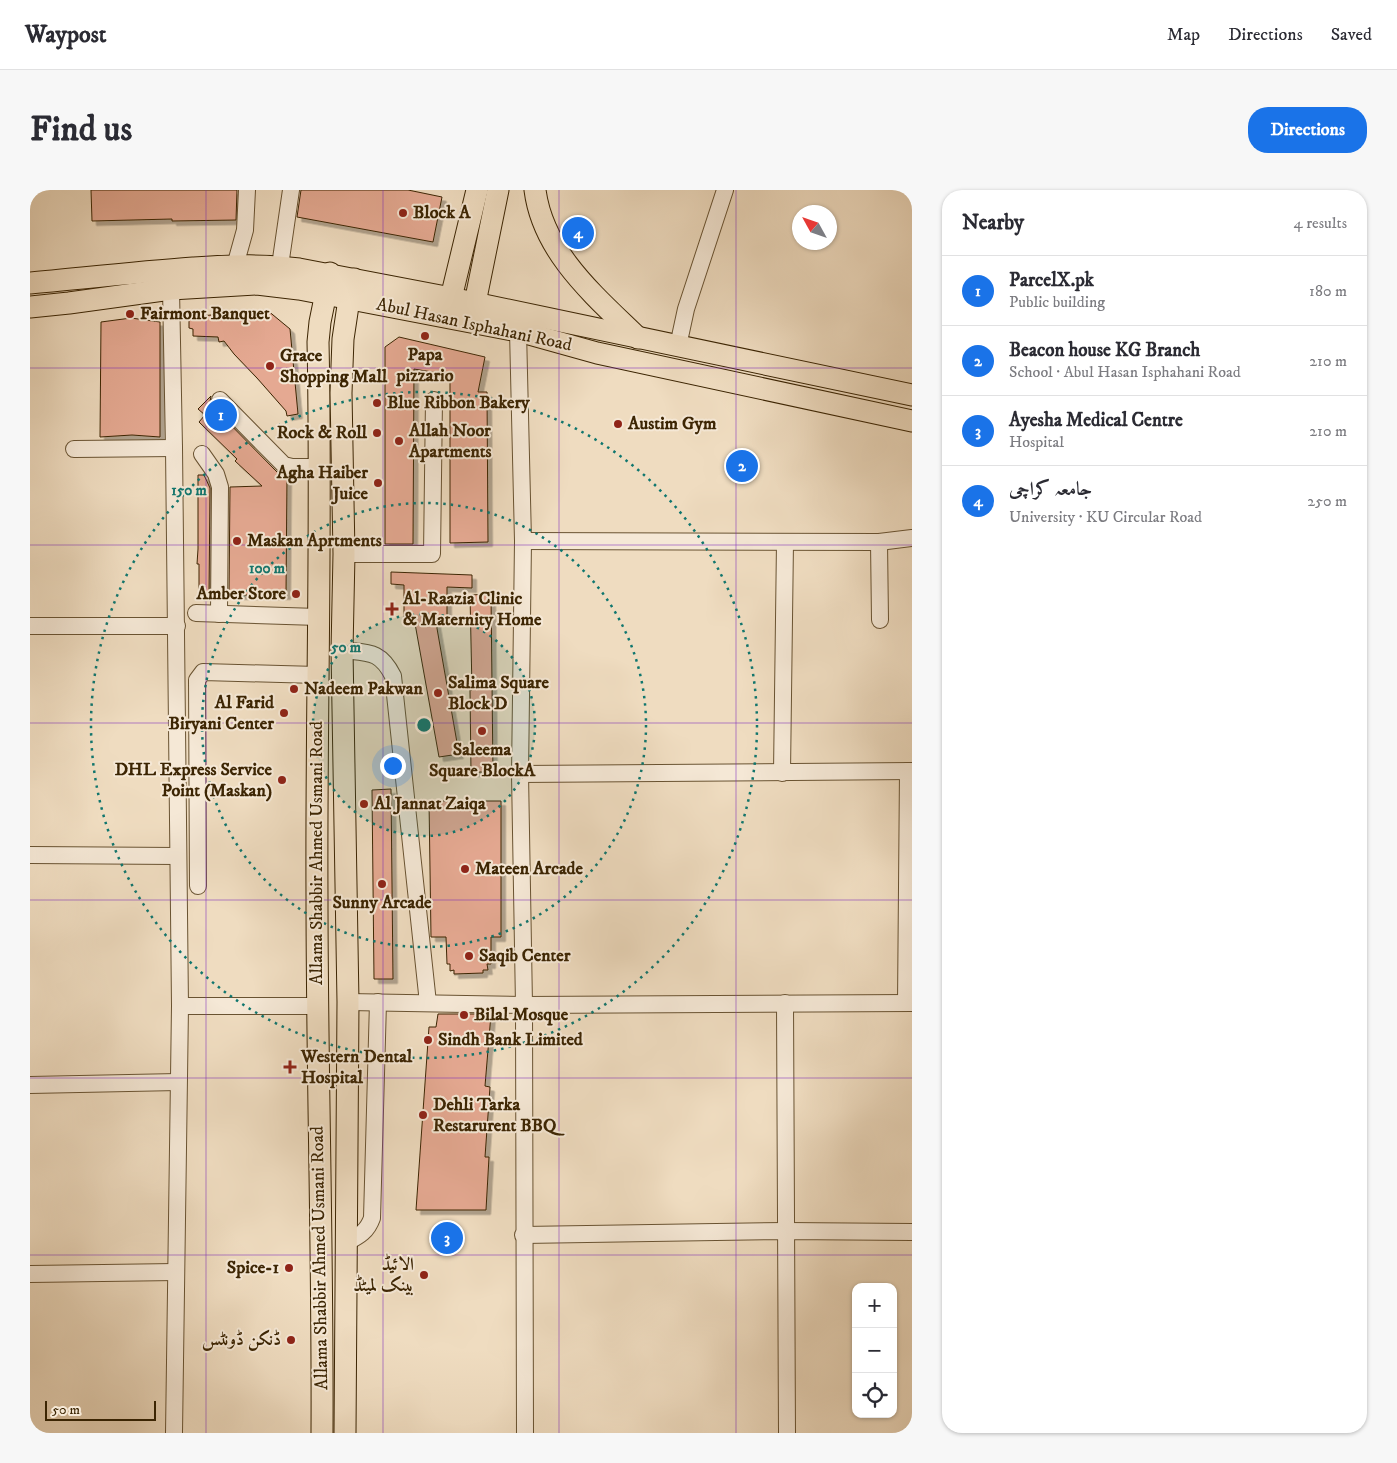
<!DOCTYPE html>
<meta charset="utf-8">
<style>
:root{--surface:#fff;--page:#f7f7f7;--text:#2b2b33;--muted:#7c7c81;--line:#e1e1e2;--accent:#1a73e8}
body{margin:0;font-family:"IM FELL DW Pica",Amiri,serif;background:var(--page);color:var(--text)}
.controls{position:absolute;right:15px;bottom:15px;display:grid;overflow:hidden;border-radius:10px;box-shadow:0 1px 4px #0004}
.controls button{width:45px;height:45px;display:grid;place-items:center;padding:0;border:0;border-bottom:1px solid var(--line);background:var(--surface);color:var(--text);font:25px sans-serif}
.compass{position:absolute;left:762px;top:15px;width:45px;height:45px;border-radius:50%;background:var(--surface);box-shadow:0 1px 4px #0004;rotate:310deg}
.scale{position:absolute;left:15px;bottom:12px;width:111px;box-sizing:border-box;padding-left:5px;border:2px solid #3c2503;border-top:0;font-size:14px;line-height:18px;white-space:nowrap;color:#3c2503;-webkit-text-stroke:4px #f5e8d6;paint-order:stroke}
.you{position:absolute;left:362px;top:575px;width:18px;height:18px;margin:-12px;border:4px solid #fff;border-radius:50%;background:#1a73e8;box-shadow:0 0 0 8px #1a73e833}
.badge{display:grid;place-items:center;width:32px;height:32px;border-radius:50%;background:var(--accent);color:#fff;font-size:16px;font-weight:700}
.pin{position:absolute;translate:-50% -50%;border:2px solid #fff;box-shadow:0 1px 5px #0006}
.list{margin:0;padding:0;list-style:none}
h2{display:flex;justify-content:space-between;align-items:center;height:65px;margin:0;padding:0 20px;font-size:21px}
h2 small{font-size:16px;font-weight:400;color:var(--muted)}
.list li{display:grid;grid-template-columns:32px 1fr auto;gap:15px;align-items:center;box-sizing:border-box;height:70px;padding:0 20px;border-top:1px solid var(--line)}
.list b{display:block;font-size:19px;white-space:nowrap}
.list p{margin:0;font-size:16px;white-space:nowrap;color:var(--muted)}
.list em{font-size:16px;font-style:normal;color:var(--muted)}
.icon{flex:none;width:28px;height:28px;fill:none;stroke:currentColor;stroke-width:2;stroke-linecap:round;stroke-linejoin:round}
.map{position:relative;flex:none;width:882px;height:1243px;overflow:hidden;border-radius:20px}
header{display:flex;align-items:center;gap:30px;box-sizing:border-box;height:70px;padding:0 25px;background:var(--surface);border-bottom:1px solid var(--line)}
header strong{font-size:24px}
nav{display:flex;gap:28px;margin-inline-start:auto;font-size:18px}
.intro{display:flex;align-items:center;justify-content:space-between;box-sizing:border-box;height:120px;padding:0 30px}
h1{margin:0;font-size:35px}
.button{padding:12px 22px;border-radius:20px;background:var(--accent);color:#fff;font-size:18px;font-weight:700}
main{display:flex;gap:30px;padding:0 30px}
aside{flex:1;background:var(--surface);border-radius:20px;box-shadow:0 1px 4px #0004}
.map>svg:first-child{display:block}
.building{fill:#e5a992;stroke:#3c2503;filter:url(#shadow)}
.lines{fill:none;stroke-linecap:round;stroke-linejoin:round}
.minor-casing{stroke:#695332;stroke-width:18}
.major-casing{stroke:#3c2503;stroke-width:23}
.minor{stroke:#f5e8d6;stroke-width:16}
.major{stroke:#efdcc0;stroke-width:21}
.grid{fill:none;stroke:#7b2cbf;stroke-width:1;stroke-opacity:0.55}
.ring{fill:none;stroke:#0f766e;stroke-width:2.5;stroke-dasharray:2.5 5}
.poi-dot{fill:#8f2418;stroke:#f5e8d6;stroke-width:2}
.labels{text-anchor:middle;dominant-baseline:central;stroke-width:4;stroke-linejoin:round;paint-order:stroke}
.poi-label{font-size:18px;font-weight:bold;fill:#3c2503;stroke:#f5e8d6;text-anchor:start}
.street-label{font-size:18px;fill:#3c2503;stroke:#f5e8d6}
.centre{fill:#0f766e;stroke:#f5e8d6;stroke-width:2.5}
.ring-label{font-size:15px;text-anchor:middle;font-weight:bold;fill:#0f766e;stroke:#f5e8d6;stroke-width:4;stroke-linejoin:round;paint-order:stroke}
</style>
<header>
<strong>Waypost</strong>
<nav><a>Map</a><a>Directions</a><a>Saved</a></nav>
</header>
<div class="intro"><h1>Find us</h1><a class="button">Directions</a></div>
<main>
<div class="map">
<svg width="882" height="1243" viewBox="0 0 882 1243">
<defs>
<filter id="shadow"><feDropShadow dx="4.5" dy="4.5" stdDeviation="0" flood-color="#0004"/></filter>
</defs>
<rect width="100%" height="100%" fill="#efdcc0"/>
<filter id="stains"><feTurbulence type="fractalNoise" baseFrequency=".004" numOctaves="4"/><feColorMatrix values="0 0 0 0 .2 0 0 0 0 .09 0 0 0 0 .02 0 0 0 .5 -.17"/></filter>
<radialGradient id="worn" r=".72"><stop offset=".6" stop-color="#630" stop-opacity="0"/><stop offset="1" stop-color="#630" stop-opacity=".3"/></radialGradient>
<g class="building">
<path d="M 61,0 L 207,0 L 206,30 L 142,31 L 142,29 L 62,31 Z"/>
<path d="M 271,0 L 378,0 L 412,7 L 403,52 L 267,27 Z"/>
<path d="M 237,120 L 260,139 L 268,224 L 257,226 L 256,221 L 227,188 L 204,164 L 194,151 L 189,152 L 188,147 L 163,146 L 163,139 L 159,138 L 159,127 Z"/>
<path d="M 101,128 L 130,132 L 130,247 L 102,245 L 70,247 L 71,132 Z"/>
<path d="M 369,147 L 455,167 L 448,202 L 457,202 L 458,352 L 420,353 L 420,185 L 384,179 L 383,354 L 355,354 L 355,157 Z"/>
<path d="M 181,206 L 180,212 L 183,217 L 247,282 L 257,286 L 256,405 L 199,405 L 200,297 L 232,296 L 205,271 L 207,269 L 169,232 L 175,225 L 168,219 Z"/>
<path d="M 168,285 L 174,285 L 180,298 L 179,406 L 169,406 L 169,374 L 167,374 L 168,359 Z"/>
<path d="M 361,382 L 442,385 L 442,398 L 417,397 L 417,427 L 405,427 L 429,564 L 409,567 L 384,428 L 374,428 L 374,395 L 361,394 Z"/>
<path d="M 461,404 L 463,582 L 441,582 L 440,500 L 442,500 L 440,405 Z"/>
<path d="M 361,599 L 363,789 L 344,789 L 342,600 Z"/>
<path d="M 399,611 L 471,611 L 471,747 L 461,747 L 461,774 L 457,774 L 458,780 L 453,780 L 453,783 L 424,784 L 424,780 L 420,781 L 420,774 L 417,774 L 416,747 L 401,747 Z"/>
<path d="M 408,824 L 461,824 L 455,896 L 460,897 L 455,967 L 459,967 L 456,1020 L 386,1020 L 399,837 L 406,837 Z"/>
</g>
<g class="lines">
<defs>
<g id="minor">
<path d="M 205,76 L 215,40 L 217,0"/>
<path d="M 250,76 L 261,0"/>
<path d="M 141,99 L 144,258 L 150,816 L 144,1243"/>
<path d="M 488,141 L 493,351 L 490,584 L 494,815 L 495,1243"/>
<path d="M 648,156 L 656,119 L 695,0"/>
<path d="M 190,210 L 254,275 L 262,277 L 291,277"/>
<path d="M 44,259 L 144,258"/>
<path d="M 172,264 L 186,284 L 190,297 L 189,424"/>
<path d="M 493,351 L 849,352 L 882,348"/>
<path d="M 849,352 L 850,430"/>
<path d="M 314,364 L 402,364 L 404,210"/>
<path d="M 166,423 L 288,427"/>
<path d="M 0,436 L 147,436"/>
<path d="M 312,460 C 338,463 350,460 363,486 L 398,813"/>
<path d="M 752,583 L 755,352"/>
<path d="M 490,584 L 882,581"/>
<path d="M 0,665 L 147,666"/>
<path d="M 168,696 L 167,490 L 173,482 L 287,485"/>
<path d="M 318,812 L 494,815 L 882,813"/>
<path d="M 755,813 L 757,1243"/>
<path d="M 876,813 L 878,581"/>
<path d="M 150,816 L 287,816"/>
<path d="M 0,895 L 148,892"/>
<path d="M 493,1045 L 756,1041 L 882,1042"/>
<path d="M 316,1053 C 329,1046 337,1042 342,1028 L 348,812"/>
<path d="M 0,1084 L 146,1082"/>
</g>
<g id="major">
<path d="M 505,0 C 513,63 565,106 608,148"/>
<path d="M 0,93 C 54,88 109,82 163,78 C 199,76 234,74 269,79 L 421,108 L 882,205"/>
<path d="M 421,108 L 447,0"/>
<path d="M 445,113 L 468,0"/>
<path d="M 0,117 L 39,113 L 141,99 L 227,94 L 269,99 L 488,141 L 567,163 L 882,231"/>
<path d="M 292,1243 C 293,1064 287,885 287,706 C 286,521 292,337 288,152 L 290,132 L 300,83"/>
<path d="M 315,1243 L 318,812 L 312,460 L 314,364 L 311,203 L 313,149 L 319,109 L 324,89"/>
</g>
</defs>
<use href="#minor" class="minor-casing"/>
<use href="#major" class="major-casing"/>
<use href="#minor" class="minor"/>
<use href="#major" class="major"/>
</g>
<path class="grid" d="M 176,0 L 176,1243M 353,0 L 353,1243M 529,0 L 529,1243M 706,0 L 706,1243M 0,178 L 882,178M 0,355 L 882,355M 0,533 L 882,533M 0,710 L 882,710M 0,888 L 882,888M 0,1065 L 882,1065"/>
<circle cx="394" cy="535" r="111" fill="#0f766e" fill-opacity=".12"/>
<g class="ring">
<circle cx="394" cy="535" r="111"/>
<circle cx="394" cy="535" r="222"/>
<circle cx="394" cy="535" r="333"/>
</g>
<g class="poi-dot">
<circle cx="373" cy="23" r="5"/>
<circle cx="100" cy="124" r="5"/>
<circle cx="395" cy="146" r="5"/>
<circle cx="240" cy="176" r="5"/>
<circle cx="347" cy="213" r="5"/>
<circle cx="588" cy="234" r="5"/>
<circle cx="347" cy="243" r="5"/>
<circle cx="369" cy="251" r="5"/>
<circle cx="348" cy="293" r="5"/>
<circle cx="207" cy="351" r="5"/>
<circle cx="266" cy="404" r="5"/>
<path d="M359.5 411.5h5v5h5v5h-5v5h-5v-5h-5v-5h5z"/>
<circle cx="264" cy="499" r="5"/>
<circle cx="408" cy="503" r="5"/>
<circle cx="254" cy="523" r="5"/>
<circle cx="452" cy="541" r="5"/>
<circle cx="252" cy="590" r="5"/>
<circle cx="334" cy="614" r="5"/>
<circle cx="435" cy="679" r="5"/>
<circle cx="352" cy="694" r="5"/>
<circle cx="439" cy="766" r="5"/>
<circle cx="434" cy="825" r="5"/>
<circle cx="398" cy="850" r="5"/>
<path d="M257.5 869.5h5v5h5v5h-5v5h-5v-5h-5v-5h5z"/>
<circle cx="393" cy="925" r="5"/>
<circle cx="259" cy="1078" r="5"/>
<circle cx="394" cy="1085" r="5"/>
<circle cx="261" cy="1150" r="5"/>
</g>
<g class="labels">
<g class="poi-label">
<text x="383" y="23">Block A</text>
<text x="110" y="124">Fairmont Banquet</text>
<text x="395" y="165" text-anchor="middle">Papa<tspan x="395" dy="21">pizzario</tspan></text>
<text x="250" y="166">Grace<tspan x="250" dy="21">Shopping Mall</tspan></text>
<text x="357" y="213">Blue Ribbon Bakery</text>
<text x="598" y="234">Austim Gym</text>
<text x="379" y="241">Allah Noor<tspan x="379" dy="21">Apartments</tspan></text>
<text x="337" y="243" text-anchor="end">Rock &amp; Roll</text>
<text x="338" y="283" text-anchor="end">Agha Haiber<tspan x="338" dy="21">Juice</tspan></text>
<text x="217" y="351">Maskan Aprtments</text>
<text x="256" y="404" text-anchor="end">Amber Store</text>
<text x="373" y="409">Al-Raazia Clinic<tspan x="373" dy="21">&amp; Maternity Home</tspan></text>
<text x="418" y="493">Salima Square<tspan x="418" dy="21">Block D</tspan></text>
<text x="274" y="499">Nadeem Pakwan</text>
<text x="244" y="513" text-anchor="end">Al Farid<tspan x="244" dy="21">Biryani Center</tspan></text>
<text x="452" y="560" text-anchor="middle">Saleema<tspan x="452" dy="21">Square BlockA</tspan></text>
<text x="242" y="580" text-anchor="end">DHL Express Service<tspan x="242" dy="21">Point (Maskan)</tspan></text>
<text x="344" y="614">Al Jannat Zaiqa</text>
<text x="445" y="679">Mateen Arcade</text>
<text x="352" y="713" text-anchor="middle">Sunny Arcade</text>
<text x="449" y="766">Saqib Center</text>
<text x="444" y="825">Bilal Mosque</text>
<text x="408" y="850">Sindh Bank Limited</text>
<text x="271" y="867">Western Dental<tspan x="271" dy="21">Hospital</tspan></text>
<text x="403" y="915">Dehli Tarka<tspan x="403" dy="21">Restarurent BBQ</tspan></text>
<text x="384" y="1075" text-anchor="end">الائیڈ<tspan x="384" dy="21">بینک لمیٹڈ</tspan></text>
<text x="249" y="1078" text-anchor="end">Spice-1</text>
<text x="251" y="1150" text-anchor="end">ڈنکن ڈونٹس</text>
</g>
<g class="street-label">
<text transform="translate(444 135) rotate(12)">Abul Hasan Isphahani Road</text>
<text transform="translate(287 663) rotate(-90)">Allama Shabbir Ahmed Usmani Road</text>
<text transform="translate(290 1068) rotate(-91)">Allama Shabbir Ahmed Usmani Road</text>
</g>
</g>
<circle cx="394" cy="535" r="8" class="centre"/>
<g class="ring-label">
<text x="159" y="305">150 m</text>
<text x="237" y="383">100 m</text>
<text x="316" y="462">50 m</text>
</g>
<rect width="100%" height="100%" filter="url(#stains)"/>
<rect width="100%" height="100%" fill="url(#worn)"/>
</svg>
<div class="controls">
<button>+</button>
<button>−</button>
<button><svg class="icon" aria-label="locate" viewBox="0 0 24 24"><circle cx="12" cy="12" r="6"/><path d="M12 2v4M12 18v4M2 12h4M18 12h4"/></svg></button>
</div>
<svg class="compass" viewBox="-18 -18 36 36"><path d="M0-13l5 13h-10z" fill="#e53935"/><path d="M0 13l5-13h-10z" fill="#7c7c81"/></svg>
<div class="scale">50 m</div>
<div class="you"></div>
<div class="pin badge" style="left:191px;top:225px">1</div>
<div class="pin badge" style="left:712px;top:276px">2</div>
<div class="pin badge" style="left:417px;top:1048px">3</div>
<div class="pin badge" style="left:548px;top:43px">4</div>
</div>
<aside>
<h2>Nearby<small>4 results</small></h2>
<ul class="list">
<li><span class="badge">1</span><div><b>ParcelX.pk</b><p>Public building</p></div><em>180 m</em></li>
<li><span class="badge">2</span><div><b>Beacon house KG Branch</b><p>School · Abul Hasan Isphahani Road</p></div><em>210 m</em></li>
<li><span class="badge">3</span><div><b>Ayesha Medical Centre</b><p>Hospital</p></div><em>210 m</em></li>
<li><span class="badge">4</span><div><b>جامعہ کراچی</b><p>University · KU Circular Road</p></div><em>250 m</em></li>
</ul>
</aside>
</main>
